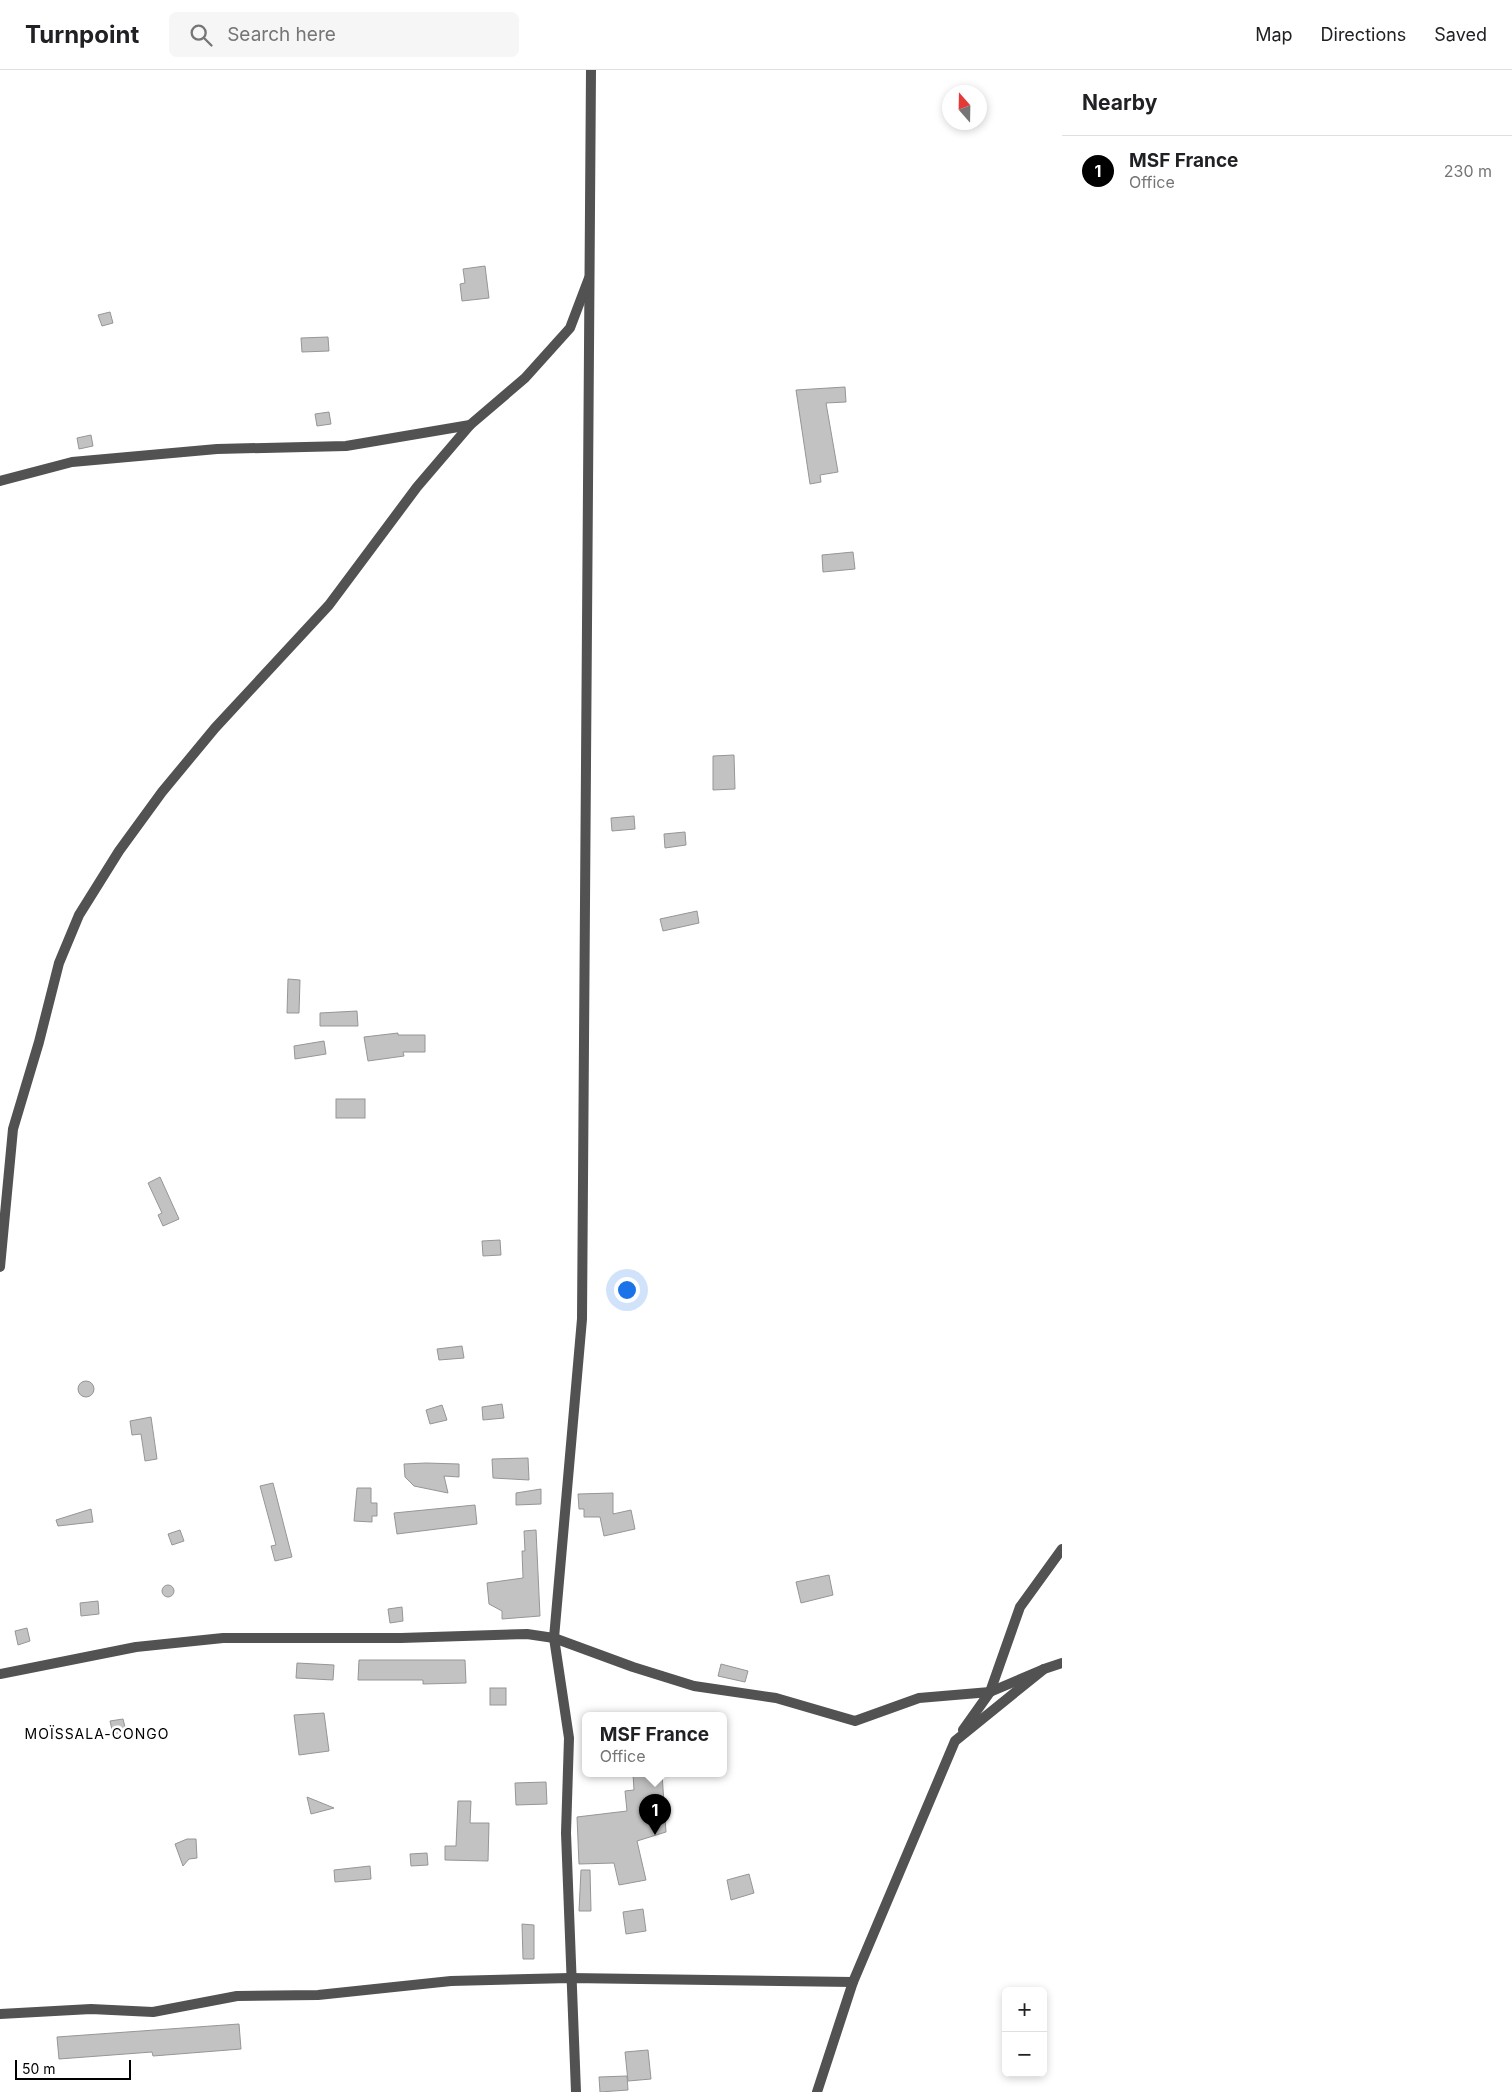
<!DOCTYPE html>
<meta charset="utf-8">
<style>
:root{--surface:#fff;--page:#f6f6f6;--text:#202124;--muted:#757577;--line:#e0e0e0;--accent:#000}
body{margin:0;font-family:Inter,sans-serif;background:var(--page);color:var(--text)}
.controls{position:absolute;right:15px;bottom:15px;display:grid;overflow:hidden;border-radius:8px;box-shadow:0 2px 8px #0003}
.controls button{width:45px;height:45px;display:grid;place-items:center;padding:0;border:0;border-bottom:1px solid var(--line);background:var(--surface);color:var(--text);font:25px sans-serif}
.compass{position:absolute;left:942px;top:15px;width:45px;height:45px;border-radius:50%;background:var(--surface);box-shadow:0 2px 8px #0003;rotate:340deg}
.scale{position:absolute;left:15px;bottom:12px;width:116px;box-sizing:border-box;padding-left:5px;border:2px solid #000;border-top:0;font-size:14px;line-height:18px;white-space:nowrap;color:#000;-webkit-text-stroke:4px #fff;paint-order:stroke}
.you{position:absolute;left:626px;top:1219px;width:18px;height:18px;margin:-12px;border:4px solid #fff;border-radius:50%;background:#1a73e8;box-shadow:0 0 0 8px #1a73e833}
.badge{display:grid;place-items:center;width:32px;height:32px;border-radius:50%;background:var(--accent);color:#fff;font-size:16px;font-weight:700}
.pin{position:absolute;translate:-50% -41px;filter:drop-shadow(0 1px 2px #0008)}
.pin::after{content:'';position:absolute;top:26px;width:18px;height:15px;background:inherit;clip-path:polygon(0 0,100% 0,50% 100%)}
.popup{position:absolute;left:582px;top:1642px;width:145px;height:65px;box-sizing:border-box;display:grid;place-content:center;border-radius:8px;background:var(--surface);filter:drop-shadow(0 1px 4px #0005);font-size:16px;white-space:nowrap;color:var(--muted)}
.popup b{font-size:19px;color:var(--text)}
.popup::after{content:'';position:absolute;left:50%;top:100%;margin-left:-10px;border:10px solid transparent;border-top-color:var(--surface)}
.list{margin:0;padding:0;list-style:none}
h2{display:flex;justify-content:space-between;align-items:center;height:65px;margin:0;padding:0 20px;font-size:21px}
h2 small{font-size:16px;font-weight:400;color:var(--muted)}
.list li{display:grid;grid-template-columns:32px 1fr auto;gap:15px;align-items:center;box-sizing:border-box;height:70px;padding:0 20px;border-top:1px solid var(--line)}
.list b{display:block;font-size:19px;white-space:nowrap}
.list p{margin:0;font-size:16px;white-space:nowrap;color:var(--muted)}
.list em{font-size:16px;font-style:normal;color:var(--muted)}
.icon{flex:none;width:28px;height:28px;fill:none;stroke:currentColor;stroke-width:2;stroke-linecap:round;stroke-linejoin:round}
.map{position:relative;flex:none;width:1062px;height:2022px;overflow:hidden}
header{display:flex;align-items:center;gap:30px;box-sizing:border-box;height:70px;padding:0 25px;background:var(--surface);border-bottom:1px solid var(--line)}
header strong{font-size:24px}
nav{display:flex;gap:28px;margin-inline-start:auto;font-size:18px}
.search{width:350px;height:45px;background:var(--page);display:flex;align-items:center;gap:12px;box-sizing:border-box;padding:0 18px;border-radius:8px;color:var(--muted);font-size:19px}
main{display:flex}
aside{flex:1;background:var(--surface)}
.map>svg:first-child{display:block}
.building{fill:#c2c2c2;stroke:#969696}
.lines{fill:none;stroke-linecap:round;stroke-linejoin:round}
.minor{stroke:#525252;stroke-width:10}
.tertiary{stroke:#525252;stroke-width:10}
.labels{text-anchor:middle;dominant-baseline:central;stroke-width:5;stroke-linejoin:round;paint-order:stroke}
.neighbourhood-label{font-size:14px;letter-spacing:1px;fill:#000;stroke:#fff}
</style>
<header>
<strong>Turnpoint</strong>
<div class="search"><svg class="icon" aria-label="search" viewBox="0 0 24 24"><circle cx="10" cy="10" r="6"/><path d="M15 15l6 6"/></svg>Search here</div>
<nav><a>Map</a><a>Directions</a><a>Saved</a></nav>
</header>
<main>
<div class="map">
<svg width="1062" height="2022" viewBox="0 0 1062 2022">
<rect width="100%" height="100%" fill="#fff"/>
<g class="building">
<path d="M 485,196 L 489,228 L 462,231 L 460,214 L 465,213 L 463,199 Z"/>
<path d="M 110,242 L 113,253 L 102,256 L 98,245 Z"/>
<path d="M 328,267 L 329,281 L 302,282 L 301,268 Z"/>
<path d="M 845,317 L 846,332 L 826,333 L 838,402 L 820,405 L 821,412 L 810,414 L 796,320 Z"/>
<path d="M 329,342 L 331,354 L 317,356 L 315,344 Z"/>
<path d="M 91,365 L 93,376 L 79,379 L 77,368 Z"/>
<path d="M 853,482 L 855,499 L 823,502 L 822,485 Z"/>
<path d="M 734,685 L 735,719 L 713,720 L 713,686 Z"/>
<path d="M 634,746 L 635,759 L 612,761 L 611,748 Z"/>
<path d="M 685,762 L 686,775 L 665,778 L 664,764 Z"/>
<path d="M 697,841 L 699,853 L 663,861 L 660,849 Z"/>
<path d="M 288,909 L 300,910 L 299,943 L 287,943 Z"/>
<path d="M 357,941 L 358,956 L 320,956 L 320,943 Z"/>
<path d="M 398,963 L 398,965 L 425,965 L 425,982 L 403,982 L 404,986 L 368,991 L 364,967 Z"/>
<path d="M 324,971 L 326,984 L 295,989 L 294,976 Z"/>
<rect x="336" y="1029" width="29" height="19"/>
<path d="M 160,1107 L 179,1149 L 163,1156 L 158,1145 L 162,1143 L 148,1113 Z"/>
<path d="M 500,1170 L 501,1185 L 483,1186 L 482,1171 Z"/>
<path d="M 462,1276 L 464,1288 L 439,1290 L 437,1279 Z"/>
<circle cx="86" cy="1319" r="8"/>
<path d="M 502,1334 L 504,1348 L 483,1350 L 482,1337 Z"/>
<path d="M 442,1335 L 447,1350 L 430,1354 L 426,1340 Z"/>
<path d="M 151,1347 L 157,1389 L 145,1391 L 141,1364 L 132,1365 L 130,1351 Z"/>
<path d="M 528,1388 L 529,1410 L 493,1408 L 492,1389 Z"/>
<path d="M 426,1393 L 459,1394 L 459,1407 L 444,1406 L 448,1423 L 414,1416 L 405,1407 L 404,1394 Z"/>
<path d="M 273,1413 L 292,1487 L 275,1491 L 271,1476 L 276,1475 L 260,1416 Z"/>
<path d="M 357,1418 L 371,1418 L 371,1433 L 377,1433 L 377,1446 L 372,1446 L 372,1452 L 354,1451 Z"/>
<path d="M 541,1419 L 541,1434 L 516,1435 L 516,1423 Z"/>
<path d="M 613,1423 L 613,1444 L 631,1440 L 635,1459 L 604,1466 L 600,1447 L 584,1447 L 584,1439 L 579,1439 L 578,1424 Z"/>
<path d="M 475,1435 L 477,1454 L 397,1464 L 394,1443 Z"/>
<path d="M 91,1439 L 93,1452 L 58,1456 L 56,1450 Z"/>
<path d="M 180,1460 L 184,1471 L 172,1475 L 168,1464 Z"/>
<path d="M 536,1460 L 540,1546 L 502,1549 L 502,1541 L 489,1534 L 487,1513 L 523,1508 L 522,1481 L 525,1481 L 524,1461 Z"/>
<path d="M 829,1505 L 833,1525 L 801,1533 L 796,1512 Z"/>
<circle cx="168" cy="1521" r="6"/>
<path d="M 98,1531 L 99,1544 L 81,1546 L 80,1533 Z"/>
<path d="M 402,1537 L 403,1551 L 390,1553 L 388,1539 Z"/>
<path d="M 27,1558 L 30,1571 L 18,1575 L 15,1561 Z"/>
<path d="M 359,1590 L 465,1590 L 466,1613 L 423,1614 L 423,1610 L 358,1610 Z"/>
<path d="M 297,1593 L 334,1595 L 333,1610 L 296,1608 Z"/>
<path d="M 721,1594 L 748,1601 L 745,1612 L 718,1606 Z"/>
<rect x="490" y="1618" width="16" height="17"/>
<path d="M 324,1643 L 329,1681 L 299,1685 L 294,1645 Z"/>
<path d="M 123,1649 L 126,1661 L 113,1664 L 110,1651 Z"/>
<path d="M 633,1704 L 662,1704 L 666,1762 L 637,1771 L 646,1810 L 619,1815 L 614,1793 L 579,1794 L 577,1747 L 627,1741 L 625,1721 L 634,1720 Z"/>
<path d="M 546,1712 L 547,1734 L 516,1735 L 515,1713 Z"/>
<path d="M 307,1727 L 334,1738 L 311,1744 Z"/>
<path d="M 458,1731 L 471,1731 L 470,1753 L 489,1753 L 488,1791 L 445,1790 L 445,1776 L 456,1776 Z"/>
<path d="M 187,1769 L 196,1769 L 197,1788 L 189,1789 L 183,1796 L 175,1774 Z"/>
<path d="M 427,1783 L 428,1795 L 411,1796 L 410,1784 Z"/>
<path d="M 370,1796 L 371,1809 L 335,1812 L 334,1800 Z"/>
<path d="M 581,1800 L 590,1800 L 591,1841 L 579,1841 Z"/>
<path d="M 749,1804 L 754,1823 L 731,1830 L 727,1810 Z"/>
<path d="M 643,1839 L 646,1861 L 626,1864 L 623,1842 Z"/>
<path d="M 522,1854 L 534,1855 L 534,1889 L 523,1889 Z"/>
<path d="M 239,1954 L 241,1979 L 153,1986 L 152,1982 L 59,1989 L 57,1967 Z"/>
<path d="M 648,1980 L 651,2009 L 628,2011 L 625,1982 Z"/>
<path d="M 627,2006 L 628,2020 L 600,2022 L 599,2007 Z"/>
</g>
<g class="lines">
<g class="minor">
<path d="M 0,411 L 72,392 L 217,379 L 346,376 L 470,355"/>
<path d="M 0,1197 L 13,1059 L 39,972 L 59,893 L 79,845 L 119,781 L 162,722 L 215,658 L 329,535 L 417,417 L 470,355 L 525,308 L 570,258 L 589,208"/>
<path d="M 0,1604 L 136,1577 L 223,1568 L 401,1568 L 527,1564 L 554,1568 L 633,1597 L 694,1616 L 776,1628 L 855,1651 L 919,1628 L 990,1622 L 1044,1599"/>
<path d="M 963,1660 L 990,1622 L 1020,1537 L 1062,1479"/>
<path d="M 0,1944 L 91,1939 L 153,1942 L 237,1926 L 318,1925 L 451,1911 L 570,1908 L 853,1912"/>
<path d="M 817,2022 L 853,1912 L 955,1671 L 1044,1599 L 1062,1593"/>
</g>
<path class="tertiary" d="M 576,2022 L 566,1763 L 569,1668 L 554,1568 L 582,1249 L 591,0"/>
</g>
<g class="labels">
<g class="neighbourhood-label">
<text x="97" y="1663">MOÏSSALA-CONGO</text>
</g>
</g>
</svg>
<div class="controls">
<button>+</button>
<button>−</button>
</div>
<svg class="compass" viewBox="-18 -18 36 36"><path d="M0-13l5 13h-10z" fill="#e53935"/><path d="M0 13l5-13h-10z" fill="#757577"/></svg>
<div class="scale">50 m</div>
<div class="you"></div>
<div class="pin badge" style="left:655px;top:1765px">1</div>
<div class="popup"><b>MSF France</b>Office</div>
</div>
<aside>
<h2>Nearby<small></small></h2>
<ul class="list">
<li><span class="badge">1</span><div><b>MSF France</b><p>Office</p></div><em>230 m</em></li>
</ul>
</aside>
</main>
